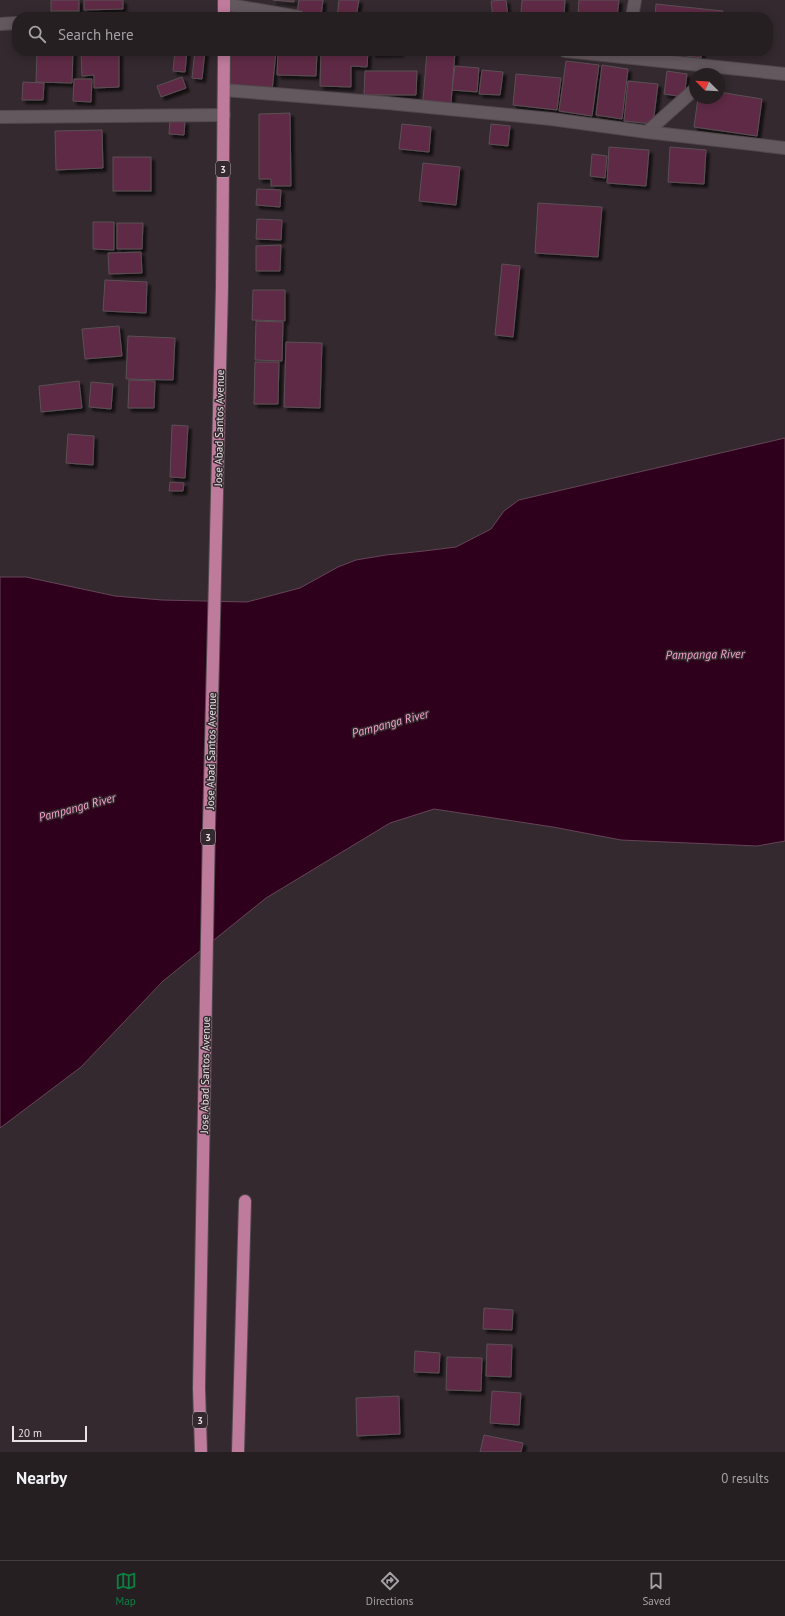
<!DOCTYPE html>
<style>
:root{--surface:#261f22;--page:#2e272a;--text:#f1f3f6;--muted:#a4a2a5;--line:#423d40;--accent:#0b8043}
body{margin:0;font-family:"PT Sans",sans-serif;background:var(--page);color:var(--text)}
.compass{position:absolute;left:689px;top:68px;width:36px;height:36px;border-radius:50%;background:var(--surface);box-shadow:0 2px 10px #0003;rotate:294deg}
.scale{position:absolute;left:12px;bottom:10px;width:75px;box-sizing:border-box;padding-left:4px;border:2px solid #e9e2e5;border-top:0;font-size:11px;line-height:14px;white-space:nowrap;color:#e9e2e5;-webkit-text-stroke:3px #33292e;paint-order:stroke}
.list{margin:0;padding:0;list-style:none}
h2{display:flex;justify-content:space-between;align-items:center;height:52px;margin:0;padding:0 16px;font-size:17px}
h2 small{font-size:13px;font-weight:400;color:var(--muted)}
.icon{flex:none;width:22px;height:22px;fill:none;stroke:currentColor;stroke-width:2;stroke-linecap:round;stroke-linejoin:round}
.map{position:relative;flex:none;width:785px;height:1452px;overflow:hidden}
.search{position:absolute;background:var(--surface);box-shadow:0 2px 10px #0003;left:12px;right:12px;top:12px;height:44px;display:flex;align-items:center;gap:10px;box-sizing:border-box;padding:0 14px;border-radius:16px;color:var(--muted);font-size:15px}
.sheet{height:108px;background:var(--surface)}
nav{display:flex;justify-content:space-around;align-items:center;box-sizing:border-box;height:56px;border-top:1px solid var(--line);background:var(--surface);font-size:11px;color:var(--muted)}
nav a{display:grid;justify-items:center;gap:2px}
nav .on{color:var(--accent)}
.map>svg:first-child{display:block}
.water{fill:#2e001b;stroke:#664458}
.building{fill:#5e2a45;stroke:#5a5054;filter:url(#shadow)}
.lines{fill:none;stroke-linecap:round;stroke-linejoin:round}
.minor-casing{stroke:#50484c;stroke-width:14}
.tertiary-casing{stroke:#50484c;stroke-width:14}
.trunk-casing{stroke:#50484c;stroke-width:14}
.minor{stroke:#63585d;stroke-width:12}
.tertiary{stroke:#63585d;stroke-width:12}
.trunk{stroke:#bf7b9c;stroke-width:12}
.labels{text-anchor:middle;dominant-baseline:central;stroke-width:3;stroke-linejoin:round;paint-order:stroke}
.shield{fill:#33292e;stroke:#b2aaae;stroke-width:1}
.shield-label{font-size:10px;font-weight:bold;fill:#e9e2e5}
.street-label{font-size:11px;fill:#e9e2e5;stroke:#33292e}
.water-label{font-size:12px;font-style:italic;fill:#f6a1ca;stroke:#33292e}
</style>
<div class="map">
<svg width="785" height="1452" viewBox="0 0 785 1452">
<defs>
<filter id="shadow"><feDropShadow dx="3.5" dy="3.5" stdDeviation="1" flood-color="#0009"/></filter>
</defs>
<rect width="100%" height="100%" fill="#33292e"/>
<path class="water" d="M 785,438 L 785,841 L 757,846 L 621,840 L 553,827 L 434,809 L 390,823 L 266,898 L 163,981 L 81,1067 L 0,1128 L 0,577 L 26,577 L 115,596 L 162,600 L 247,602 L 300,588 L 338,567 L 356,560 L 386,555 L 424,551 L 456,547 L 491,529 L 504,511 L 519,500 Z"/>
<g class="building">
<rect x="51" y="0" width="28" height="11"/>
<path d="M 84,0 L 123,0 L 123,9 L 84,10 Z"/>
<path d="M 273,0 L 294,0 L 294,2 Z"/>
<path d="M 299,0 L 323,0 L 321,16 L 297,13 Z"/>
<path d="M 339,0 L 359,0 L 356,17 L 337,17 Z"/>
<path d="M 506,0 L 508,17 L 493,17 L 491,1 Z"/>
<path d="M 522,0 L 565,0 L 564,17 L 535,17 L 536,16 L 521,14 Z"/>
<path d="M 579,0 L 619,0 L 617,17 L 578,14 Z"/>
<path d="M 656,4 L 723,11 L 722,17 L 655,17 Z"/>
<path d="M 237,12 L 264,17 L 237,17 Z"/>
<path d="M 37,51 L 73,51 L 72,83 L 36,82 Z"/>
<path d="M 81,51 L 119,51 L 119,87 L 94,88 L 94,75 L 82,76 Z"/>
<path d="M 175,51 L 187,51 L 185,72 L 173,71 Z"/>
<path d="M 195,51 L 205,51 L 202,79 L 192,78 Z"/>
<path d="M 231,51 L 276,52 L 272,91 L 228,87 Z"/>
<path d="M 278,51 L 317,52 L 316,76 L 277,75 Z"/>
<path d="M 321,51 L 368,51 L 367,67 L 351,66 L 351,87 L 320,86 Z"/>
<path d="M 372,51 L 400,51 L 400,53 L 372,54 Z"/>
<path d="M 427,51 L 455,52 L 451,103 L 423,101 Z"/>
<path d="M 650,51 L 702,51 L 701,58 Z"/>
<path d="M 566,61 L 599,65 L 592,116 L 559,111 Z"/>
<path d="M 602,65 L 628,69 L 622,119 L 596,115 Z"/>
<path d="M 455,66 L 479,68 L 477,92 L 452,90 Z"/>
<path d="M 482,70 L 503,72 L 500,95 L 479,94 Z"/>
<path d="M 365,71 L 417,71 L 416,95 L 364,95 Z"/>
<path d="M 667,71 L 687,74 L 684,97 L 664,94 Z"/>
<path d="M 516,74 L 561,78 L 557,110 L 513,105 Z"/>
<path d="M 182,77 L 186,88 L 161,97 L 157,86 Z"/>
<path d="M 74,79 L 92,79 L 91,102 L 73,101 Z"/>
<path d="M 628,81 L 658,84 L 653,124 L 624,121 Z"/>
<path d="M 23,82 L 44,83 L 43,100 L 22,100 Z"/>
<path d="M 719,92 L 762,99 L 757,136 L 694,127 L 698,98 L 719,98 Z"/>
<path d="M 290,113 L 291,186 L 271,186 L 271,179 L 259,179 L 259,114 Z"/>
<path d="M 170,120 L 185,121 L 184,135 L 169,134 Z"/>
<path d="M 402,124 L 431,127 L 429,152 L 399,149 Z"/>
<path d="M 491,124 L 510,126 L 508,146 L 489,144 Z"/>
<path d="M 102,130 L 103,168 L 56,170 L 55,131 Z"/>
<path d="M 609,147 L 649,150 L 646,186 L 607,183 Z"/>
<path d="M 670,147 L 706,150 L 704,184 L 668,182 Z"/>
<path d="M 592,154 L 607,156 L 605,178 L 590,176 Z"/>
<rect x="113" y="157" width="38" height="34"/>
<path d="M 423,163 L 460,167 L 456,205 L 419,201 Z"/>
<path d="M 257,189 L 281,190 L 280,207 L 256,205 Z"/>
<path d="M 538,203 L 602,207 L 598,257 L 535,253 Z"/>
<path d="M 257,219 L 282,220 L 281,240 L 256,239 Z"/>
<path d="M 93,222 L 114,222 L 114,250 L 93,249 Z"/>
<path d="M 117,223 L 143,223 L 142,249 L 117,249 Z"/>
<path d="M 281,245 L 280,271 L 256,271 L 256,246 Z"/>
<path d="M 141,252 L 142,273 L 109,274 L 108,253 Z"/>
<path d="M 502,264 L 520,266 L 513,337 L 495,335 Z"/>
<path d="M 105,280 L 147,282 L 146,313 L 103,311 Z"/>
<path d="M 253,290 L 285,290 L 285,321 L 252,320 Z"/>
<path d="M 256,321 L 283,322 L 282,361 L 255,360 Z"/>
<path d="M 119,326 L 122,356 L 85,359 L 82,329 Z"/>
<path d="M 128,336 L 175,338 L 173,380 L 126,379 Z"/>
<path d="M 286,342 L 322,343 L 320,408 L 284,407 Z"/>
<path d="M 255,362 L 279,362 L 278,404 L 254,404 Z"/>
<path d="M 129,380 L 155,381 L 154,408 L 128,408 Z"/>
<path d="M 79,381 L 82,408 L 41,412 L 39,386 Z"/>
<path d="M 91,382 L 113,384 L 111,409 L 89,407 Z"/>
<path d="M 172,425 L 188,426 L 185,478 L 170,477 Z"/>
<path d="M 68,434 L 94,436 L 93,465 L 66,463 Z"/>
<path d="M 170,482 L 184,483 L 183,491 L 169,491 Z"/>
<path d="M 484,1308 L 513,1310 L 512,1330 L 483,1329 Z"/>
<path d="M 487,1344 L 512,1345 L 511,1377 L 486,1376 Z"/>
<path d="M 415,1351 L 440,1353 L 439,1373 L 414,1372 Z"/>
<path d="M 447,1357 L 482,1358 L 481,1391 L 446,1390 Z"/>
<path d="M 492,1391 L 521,1393 L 519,1425 L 490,1423 Z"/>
<path d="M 399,1396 L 400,1434 L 357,1436 L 356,1398 Z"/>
<path d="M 484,1435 L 523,1443 L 521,1452 L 480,1452 Z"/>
</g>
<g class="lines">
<defs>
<g id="minor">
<path d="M 224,4 L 299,17"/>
<path d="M 632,17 L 635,0"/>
<path d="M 0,24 L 17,23"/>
<path d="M 565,51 L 785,74"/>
<path d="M 0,117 L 224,115"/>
<path d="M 647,132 L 695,89"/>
</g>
<path id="tertiary" d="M 224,90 L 387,103 L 551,119 L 647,132 L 785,148"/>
<g id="trunk">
<path d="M 224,17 L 224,0"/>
<path d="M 201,1452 L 199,1388 L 209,826 L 222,287 L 224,51"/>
<path d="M 238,1452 L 245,1201"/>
</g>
</defs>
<use href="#minor" class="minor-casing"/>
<use href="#tertiary" class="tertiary-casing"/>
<use href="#trunk" class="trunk-casing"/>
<use href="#minor" class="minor"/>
<use href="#tertiary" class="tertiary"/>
<use href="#trunk" class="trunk"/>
</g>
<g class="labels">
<g class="shield">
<rect x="216" y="161" width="14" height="16" rx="3"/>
<rect x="201" y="829" width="14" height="16" rx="3"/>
<rect x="193" y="1412" width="14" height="16" rx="3"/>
</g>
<g class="shield-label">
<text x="223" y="169">3</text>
<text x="208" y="837">3</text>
<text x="200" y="1420">3</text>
</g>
<g class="street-label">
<text transform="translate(219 428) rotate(-89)">Jose Abad Santos Avenue</text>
<text transform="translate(211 751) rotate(-89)">Jose Abad Santos Avenue</text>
<text transform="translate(205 1075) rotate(-89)">Jose Abad Santos Avenue</text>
</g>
<g class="water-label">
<text transform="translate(705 654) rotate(-1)">Pampanga River</text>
<text transform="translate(390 723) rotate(-15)">Pampanga River</text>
<text transform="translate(77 807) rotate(-15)">Pampanga River</text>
</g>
</g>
</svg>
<svg class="compass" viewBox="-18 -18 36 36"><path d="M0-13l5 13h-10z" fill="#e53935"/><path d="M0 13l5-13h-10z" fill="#a4a2a5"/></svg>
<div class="scale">20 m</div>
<div class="search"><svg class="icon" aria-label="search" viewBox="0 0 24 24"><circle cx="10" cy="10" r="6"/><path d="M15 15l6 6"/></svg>Search here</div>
</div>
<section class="sheet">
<h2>Nearby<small>0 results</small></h2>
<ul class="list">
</ul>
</section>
<nav>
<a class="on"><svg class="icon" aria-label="map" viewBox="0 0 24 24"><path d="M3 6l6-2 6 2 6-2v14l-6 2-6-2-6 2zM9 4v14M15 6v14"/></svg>Map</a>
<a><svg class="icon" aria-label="directions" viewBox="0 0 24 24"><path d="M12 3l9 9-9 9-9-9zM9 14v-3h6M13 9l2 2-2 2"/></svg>Directions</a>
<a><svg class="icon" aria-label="saved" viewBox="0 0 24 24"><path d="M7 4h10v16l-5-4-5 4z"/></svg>Saved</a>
</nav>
